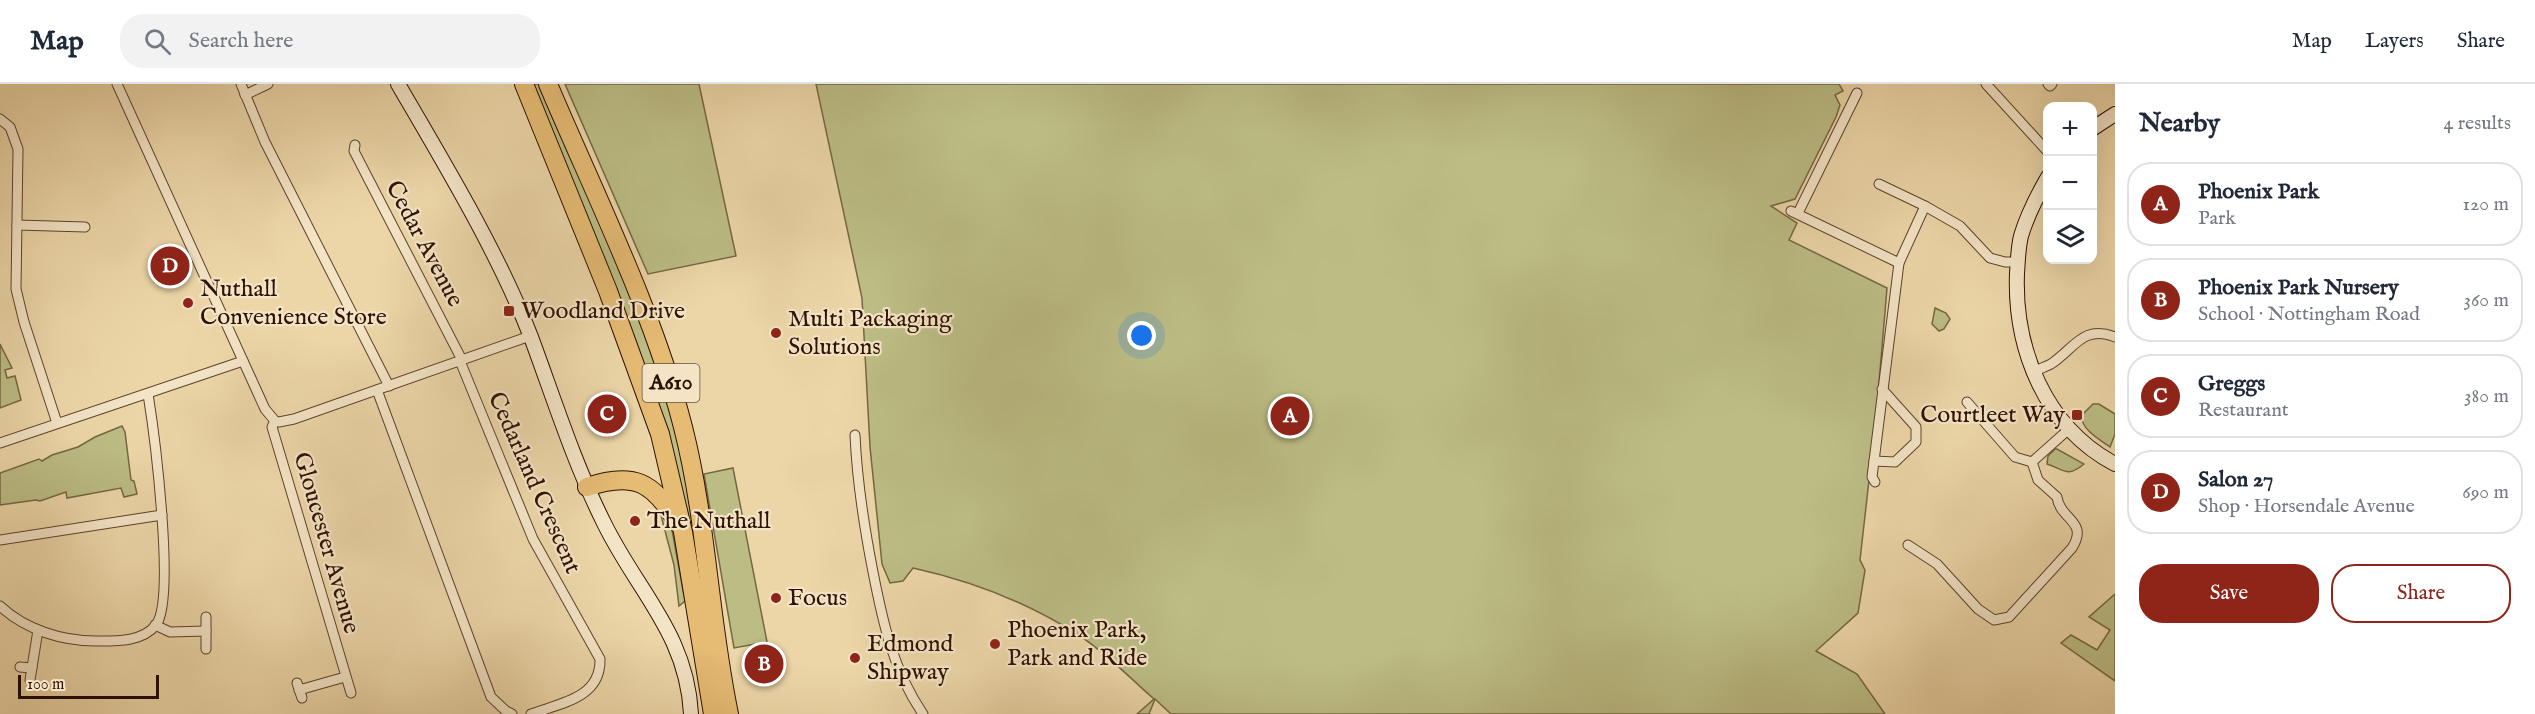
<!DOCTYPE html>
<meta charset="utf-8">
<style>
:root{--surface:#fff;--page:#f2f2f3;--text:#1f2937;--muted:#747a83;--line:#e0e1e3;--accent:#8f2418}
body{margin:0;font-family:"IM FELL English",serif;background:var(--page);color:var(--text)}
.controls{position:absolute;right:18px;top:18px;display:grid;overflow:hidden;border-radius:12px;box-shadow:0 6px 24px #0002}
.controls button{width:54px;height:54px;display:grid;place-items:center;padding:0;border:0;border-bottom:2px solid var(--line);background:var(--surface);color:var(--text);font:30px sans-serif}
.scale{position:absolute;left:18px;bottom:15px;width:141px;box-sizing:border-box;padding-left:6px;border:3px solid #2e1100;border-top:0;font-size:16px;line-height:21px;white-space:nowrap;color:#2e1100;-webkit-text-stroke:4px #f3e4c6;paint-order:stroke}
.you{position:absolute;left:1142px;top:252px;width:21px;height:21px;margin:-15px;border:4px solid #fff;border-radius:50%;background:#1a73e8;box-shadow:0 0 0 9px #1a73e833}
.badge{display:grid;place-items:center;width:39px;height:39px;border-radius:50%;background:var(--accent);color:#fff;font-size:20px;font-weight:700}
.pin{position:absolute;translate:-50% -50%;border:3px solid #fff;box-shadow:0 2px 6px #0006}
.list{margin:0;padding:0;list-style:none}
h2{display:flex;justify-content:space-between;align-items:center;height:78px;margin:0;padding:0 24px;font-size:26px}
h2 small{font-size:20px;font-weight:400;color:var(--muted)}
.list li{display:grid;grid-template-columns:39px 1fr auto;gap:18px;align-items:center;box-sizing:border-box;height:84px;margin:0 12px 12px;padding:0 12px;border:2px solid var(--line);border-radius:24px}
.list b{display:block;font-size:22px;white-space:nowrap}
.list p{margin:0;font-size:20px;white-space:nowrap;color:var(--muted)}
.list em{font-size:20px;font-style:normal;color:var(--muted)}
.actions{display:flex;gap:12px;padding:18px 24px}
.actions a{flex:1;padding:14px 0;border:2px solid var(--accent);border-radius:24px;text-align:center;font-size:21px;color:var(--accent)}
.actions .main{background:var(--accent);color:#fff}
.icon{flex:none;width:33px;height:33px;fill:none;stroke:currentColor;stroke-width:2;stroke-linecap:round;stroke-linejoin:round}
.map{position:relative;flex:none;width:2115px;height:630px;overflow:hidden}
header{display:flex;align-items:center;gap:36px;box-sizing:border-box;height:84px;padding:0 30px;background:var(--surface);border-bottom:2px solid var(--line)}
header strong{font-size:28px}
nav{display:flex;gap:33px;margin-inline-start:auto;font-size:21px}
.search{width:420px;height:54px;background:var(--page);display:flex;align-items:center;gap:15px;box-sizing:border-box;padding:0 21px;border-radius:24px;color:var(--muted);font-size:22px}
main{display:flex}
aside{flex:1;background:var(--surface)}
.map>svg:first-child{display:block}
.green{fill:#bcbd85;stroke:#756742;stroke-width:1.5}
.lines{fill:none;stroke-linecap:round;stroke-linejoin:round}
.street-casing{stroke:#5e422a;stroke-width:11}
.secondary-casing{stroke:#2e1100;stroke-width:16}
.highway-casing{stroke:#2e1100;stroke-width:20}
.street{stroke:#f3e4c6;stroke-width:9}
.secondary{stroke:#f3e4c6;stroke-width:14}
.highway{stroke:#e6bb74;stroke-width:18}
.poi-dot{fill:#8f2418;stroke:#f3e4c6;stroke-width:2}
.labels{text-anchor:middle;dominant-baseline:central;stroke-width:4.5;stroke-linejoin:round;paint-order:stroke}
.shield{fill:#f3e4c6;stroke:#69503b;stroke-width:1.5}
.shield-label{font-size:22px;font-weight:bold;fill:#2e1100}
.street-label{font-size:24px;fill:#2e1100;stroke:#f3e4c6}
.poi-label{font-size:24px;fill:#2e1100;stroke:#f3e4c6;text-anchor:start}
</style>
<header>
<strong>Map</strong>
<div class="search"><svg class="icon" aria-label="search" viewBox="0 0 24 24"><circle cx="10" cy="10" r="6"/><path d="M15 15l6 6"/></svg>Search here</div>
<nav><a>Map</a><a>Layers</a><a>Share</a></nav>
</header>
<main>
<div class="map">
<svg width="2115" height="630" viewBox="0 0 2115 630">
<rect width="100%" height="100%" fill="#ecd6a8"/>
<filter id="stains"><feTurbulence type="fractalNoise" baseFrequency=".00333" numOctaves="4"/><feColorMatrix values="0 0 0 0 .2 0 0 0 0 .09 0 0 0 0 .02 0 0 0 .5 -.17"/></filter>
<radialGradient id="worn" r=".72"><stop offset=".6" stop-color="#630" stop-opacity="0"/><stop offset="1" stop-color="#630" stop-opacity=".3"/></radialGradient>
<g class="green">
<path d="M 529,0 L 541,0 L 644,238 L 684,365 L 717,603 L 690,453 Z"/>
<path d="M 565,0 L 699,0 L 736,172 L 648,190 Z"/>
<path d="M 816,0 L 1839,0 L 1843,7 L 1835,11 L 1840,21 L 1836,33 L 1795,115 L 1771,122 L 1797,139 L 1789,156 L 1887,204 L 1876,334 L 1860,476 L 1865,486 L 1858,529 L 1816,567 L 1857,590 L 1885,630 L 1171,630 L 1155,615 L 1149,630 L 1137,630 L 1154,615 C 1130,594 1106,569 1080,552 C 1029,519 972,497 913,484 L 903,497 L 890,499 L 882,480 L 870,363 L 862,214 Z"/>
<path d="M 1935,224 L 1946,229 L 1950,235 L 1944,245 L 1939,247 L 1932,240 Z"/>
<path d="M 0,260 L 12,284 L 5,286 L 7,294 L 15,292 L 21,316 L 0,324 Z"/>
<path d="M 2093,320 L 2099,320 L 2115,330 L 2115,350 L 2110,363 C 2099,355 2083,347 2081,332 Z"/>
<path d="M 122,342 L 125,348 L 131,396 L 134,397 L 137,410 L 124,413 L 121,404 L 67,414 L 66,408 L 40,417 L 36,416 L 0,421 L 0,389 L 39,375 L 42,377 L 52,371 L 78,363 L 95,353 Z"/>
<path d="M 2055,365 L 2057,365 L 2084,380 C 2067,394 2065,386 2047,380 L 2048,372 Z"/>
<path d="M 733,384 L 767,558 L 734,564 L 704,390 Z"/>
<path d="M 658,420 L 670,435 L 685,517 L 679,522 L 674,481 Z"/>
<path d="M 2115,510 L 2115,597 L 2061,559 L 2071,551 L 2097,566 L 2110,546 L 2089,533 Z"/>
</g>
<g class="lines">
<defs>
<g id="street">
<path d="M 117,0 L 265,325 L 275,337"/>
<path d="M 241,0 L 265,58 L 389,302"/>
<path d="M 1986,0 L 2048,68"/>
<path d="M 2048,0 L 2050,2 L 2052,0"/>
<path d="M 245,11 L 268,0"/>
<path d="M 0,35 L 10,43 L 18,65 L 16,205 L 24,238 L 57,339"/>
<path d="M 355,61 L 354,67 L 462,276"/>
<path d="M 1879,100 L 1925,122"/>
<path d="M 1791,127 L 1899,179 L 1925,122 L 1960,142 L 1990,174 L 2005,178 L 2018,178"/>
<path d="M 1798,129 L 1857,9"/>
<path d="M 17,141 L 85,143"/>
<path d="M 460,277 L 533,455 L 600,575 C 601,614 561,619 531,630"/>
<path d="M 2033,288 C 2039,285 2045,283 2051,280 C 2074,265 2083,240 2115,253"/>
<path d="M 377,306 L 491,613 L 506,627 L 512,630"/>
<path d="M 1967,318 L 2015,373 L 2032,378 L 2069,345"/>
<path d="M 275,337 L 272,343 L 351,609"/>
<path d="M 275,337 L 279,338 L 294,335 L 530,252"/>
<path d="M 855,351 C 857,398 864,442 873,488 C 883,539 893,586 923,630"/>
<path d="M 0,359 L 243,277"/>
<path d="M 1874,377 L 1895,378 L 1916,358 L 1916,343 L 1882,305"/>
<path d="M 1875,398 L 1872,393 L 1874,377 L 1899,179"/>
<path d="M 0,456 L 162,431"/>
<path d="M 1908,461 L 1937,480 L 1978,525 L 1994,536 L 2009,533 L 2072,464 C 2089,437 2060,436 2057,413 L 2038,396 L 2032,378"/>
<path d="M 0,522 C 26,546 62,557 96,557 C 117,557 142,558 156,541 C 176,515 154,347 148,310"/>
<path d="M 206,533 L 206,565"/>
<path d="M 155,541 L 170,548 L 206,547"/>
<path d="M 20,583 L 32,584"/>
<path d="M 30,596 L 38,546"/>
<path d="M 297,599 L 302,614"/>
<path d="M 299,606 L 345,593"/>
</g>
<g id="secondary">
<path d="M 398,0 C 444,79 498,168 531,253 C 554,315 574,379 604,439 C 637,507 687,550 691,630"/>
<path d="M 2092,45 L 2115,30"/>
<path d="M 2048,93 C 2037,112 2027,132 2021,152 C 2018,164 2018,177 2017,189 C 2014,265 2045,343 2115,380"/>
</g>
<g id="highway">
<path d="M 524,0 L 608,207 L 660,350 L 683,448 L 713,630"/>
<path d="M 548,0 C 595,111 653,226 683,343 C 707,437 709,535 729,630"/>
<path d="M 587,403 C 634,387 653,398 678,439"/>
</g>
</defs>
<use href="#street" class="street-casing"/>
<use href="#secondary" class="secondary-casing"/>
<use href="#highway" class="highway-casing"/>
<use href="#street" class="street"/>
<use href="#secondary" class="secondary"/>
<use href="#highway" class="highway"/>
</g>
<g class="poi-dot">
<circle cx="188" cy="219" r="6"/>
<rect x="503" y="221" width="12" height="12" rx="3"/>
<circle cx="776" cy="249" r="6"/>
<rect x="2071" y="325" width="12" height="12" rx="3"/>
<circle cx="635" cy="437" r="6"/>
<circle cx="776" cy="514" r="6"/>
<circle cx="995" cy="560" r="6"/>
<circle cx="855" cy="574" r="6"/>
</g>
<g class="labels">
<rect class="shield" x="642.5" y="280" width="57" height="38" rx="4.5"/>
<g class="shield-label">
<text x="671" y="299">A610</text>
</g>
<g class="street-label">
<text transform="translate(424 160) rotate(62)">Cedar Avenue</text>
<text transform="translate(534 399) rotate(66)">Cedarland Crescent</text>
<text transform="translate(326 459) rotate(74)">Gloucester Avenue</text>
</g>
<g class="poi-label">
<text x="200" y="205">Nuthall<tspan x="200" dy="28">Convenience Store</tspan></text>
<text x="521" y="227">Woodland Drive</text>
<text x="788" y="235">Multi Packaging<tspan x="788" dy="28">Solutions</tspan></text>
<text x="2065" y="331" text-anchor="end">Courtleet Way</text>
<text x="647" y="437">The Nuthall</text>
<text x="788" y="514">Focus</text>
<text x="1007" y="546">Phoenix Park,<tspan x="1007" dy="28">Park and Ride</tspan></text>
<text x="867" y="560">Edmond<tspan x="867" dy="28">Shipway</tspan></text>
</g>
</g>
<rect width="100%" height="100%" filter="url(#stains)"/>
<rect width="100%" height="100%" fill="url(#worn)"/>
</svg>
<div class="controls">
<button>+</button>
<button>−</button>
<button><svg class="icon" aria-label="layers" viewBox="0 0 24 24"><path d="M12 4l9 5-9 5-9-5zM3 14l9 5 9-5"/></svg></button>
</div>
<div class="scale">100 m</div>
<div class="you"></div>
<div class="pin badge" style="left:1290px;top:332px">A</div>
<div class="pin badge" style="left:764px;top:580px">B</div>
<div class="pin badge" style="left:607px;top:330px">C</div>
<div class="pin badge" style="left:170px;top:182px">D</div>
</div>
<aside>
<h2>Nearby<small>4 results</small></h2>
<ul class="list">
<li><span class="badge">A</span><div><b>Phoenix Park</b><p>Park</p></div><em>120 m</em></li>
<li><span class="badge">B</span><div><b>Phoenix Park Nursery</b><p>School · Nottingham Road</p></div><em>360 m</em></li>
<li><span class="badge">C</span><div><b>Greggs</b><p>Restaurant</p></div><em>380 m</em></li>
<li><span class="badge">D</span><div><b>Salon 27</b><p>Shop · Horsendale Avenue</p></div><em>690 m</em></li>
</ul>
<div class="actions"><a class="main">Save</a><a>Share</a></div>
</aside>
</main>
